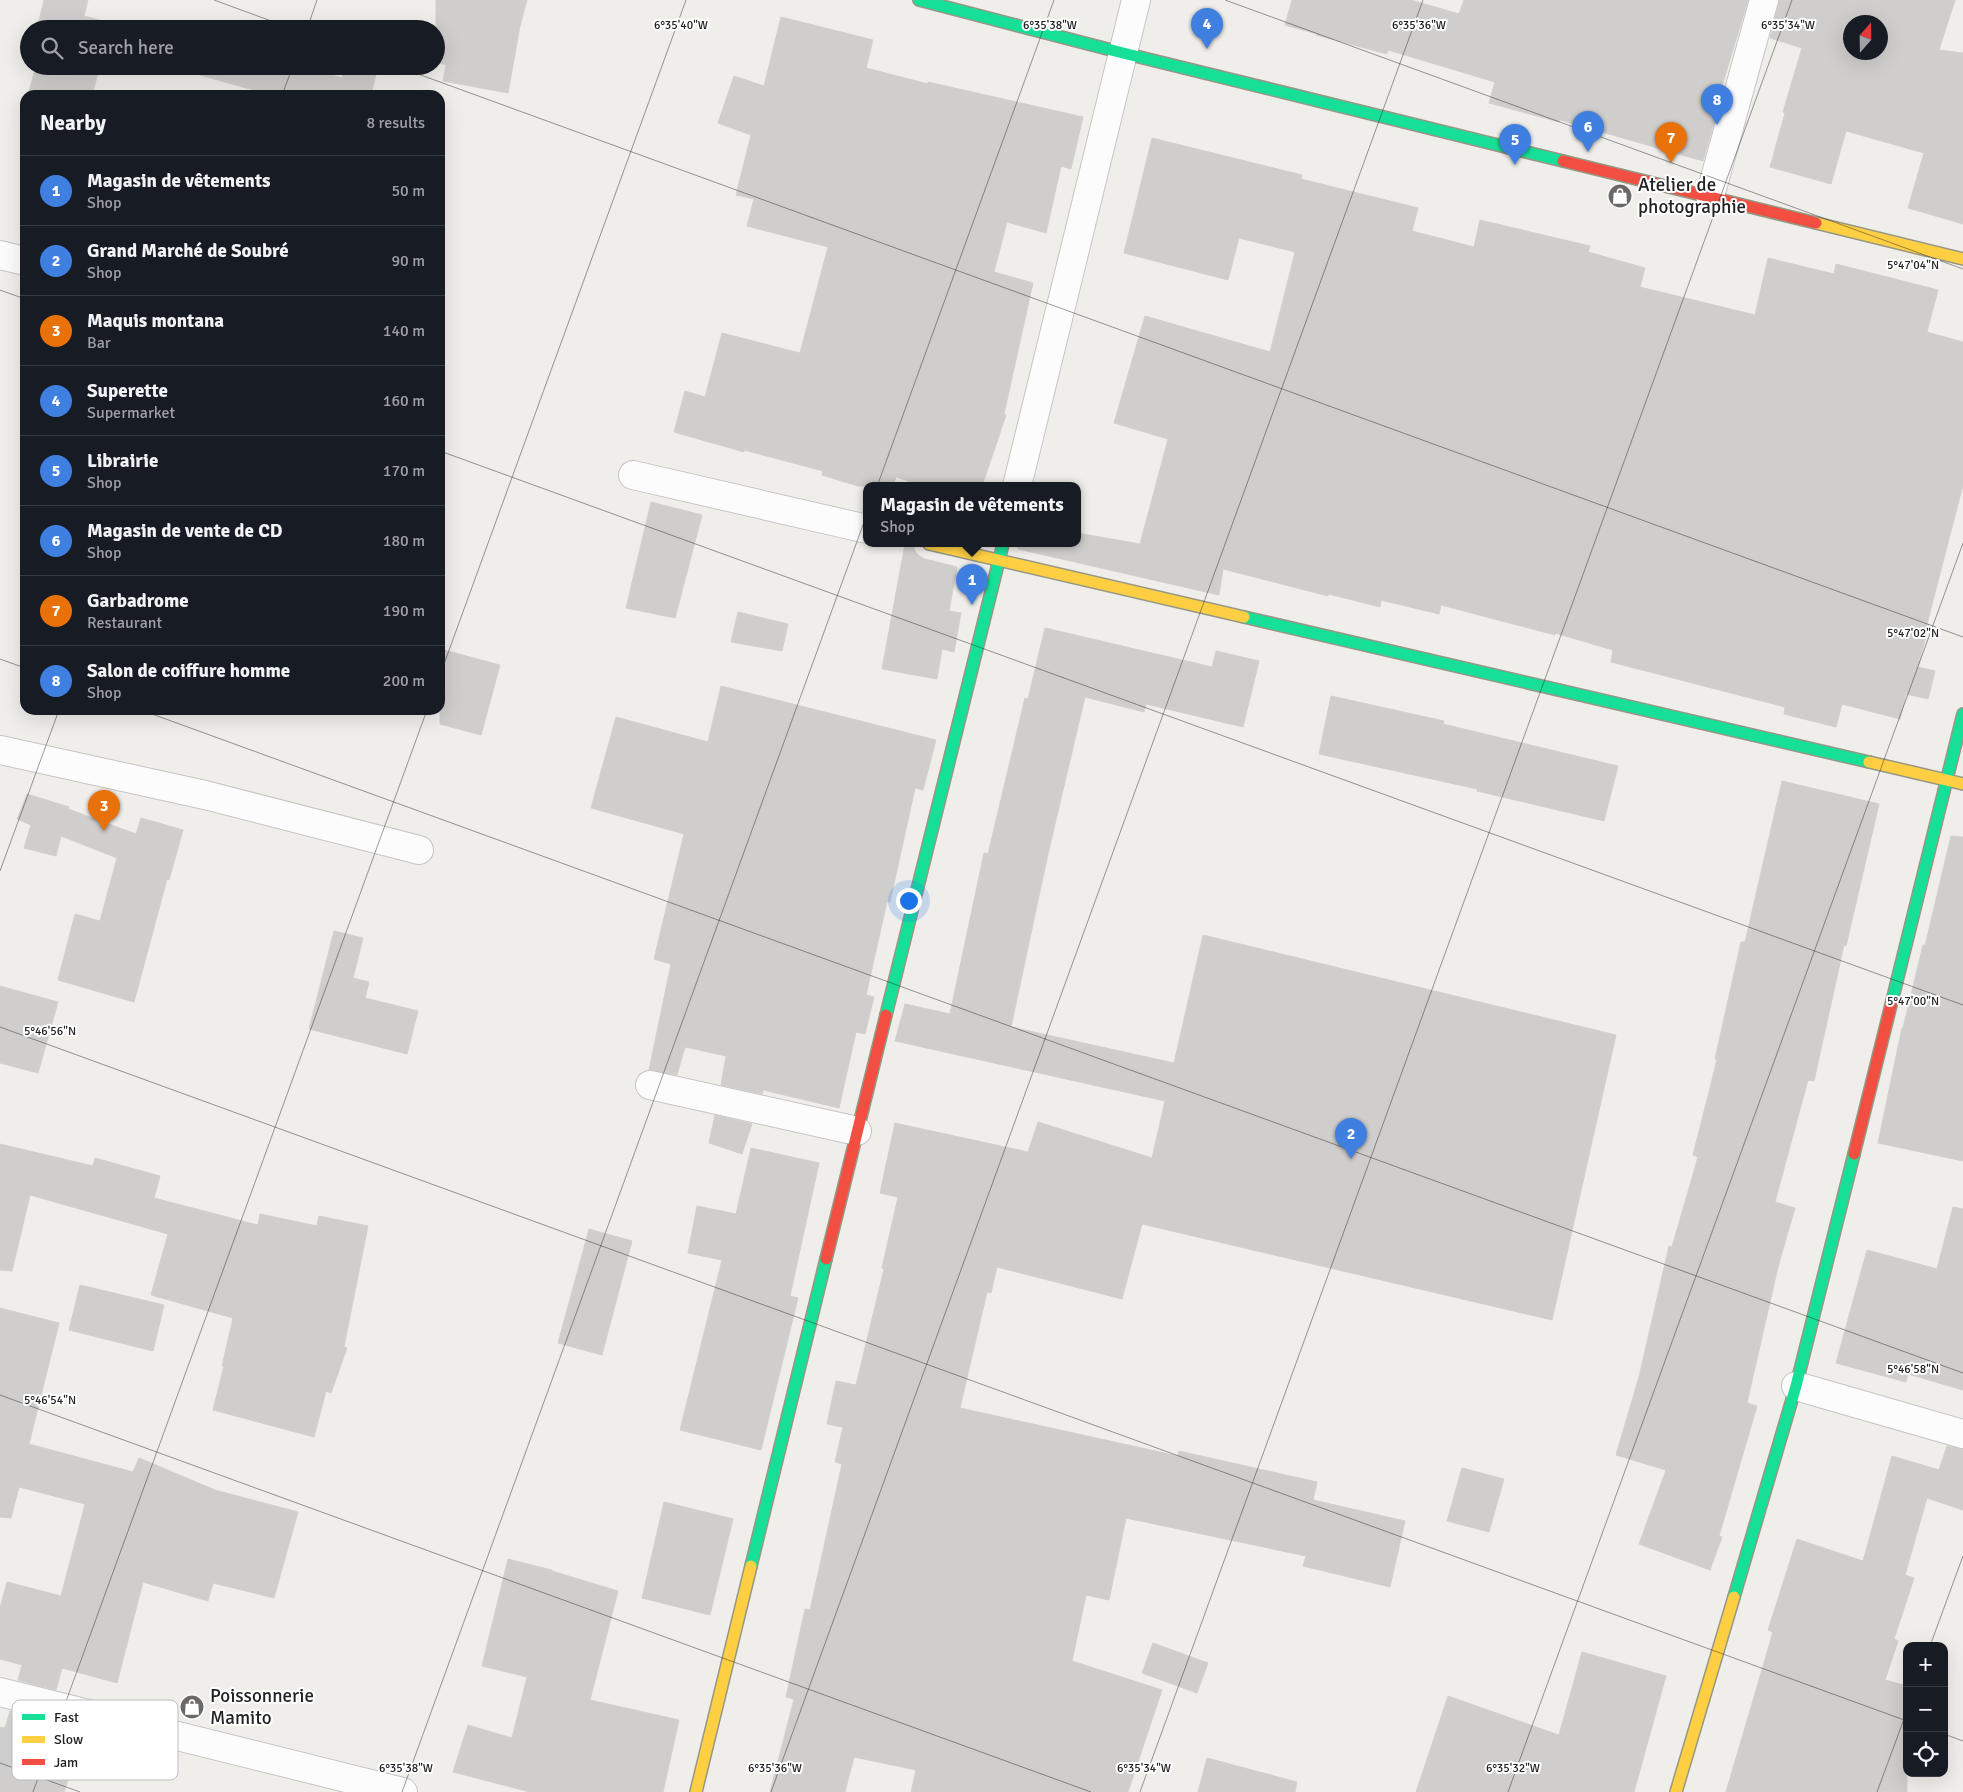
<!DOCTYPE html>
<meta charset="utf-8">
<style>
:root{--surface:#171b24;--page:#242831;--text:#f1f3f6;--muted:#9ea1a6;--line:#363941;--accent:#7c3aed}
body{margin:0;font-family:Signika,sans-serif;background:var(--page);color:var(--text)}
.controls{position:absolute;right:15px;bottom:15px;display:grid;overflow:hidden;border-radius:10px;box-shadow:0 5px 20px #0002}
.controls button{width:45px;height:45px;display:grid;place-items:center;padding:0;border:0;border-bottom:1px solid var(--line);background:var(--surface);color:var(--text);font:25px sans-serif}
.compass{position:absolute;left:1843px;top:15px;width:45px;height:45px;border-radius:50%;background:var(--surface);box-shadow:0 5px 20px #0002;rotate:20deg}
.you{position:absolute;left:908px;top:900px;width:18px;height:18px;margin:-12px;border:4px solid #fff;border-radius:50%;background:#1a73e8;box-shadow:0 0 0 8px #1a73e833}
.badge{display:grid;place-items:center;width:32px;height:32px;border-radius:50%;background:var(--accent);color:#fff;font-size:16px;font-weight:700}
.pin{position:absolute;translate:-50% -41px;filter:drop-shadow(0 1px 2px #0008)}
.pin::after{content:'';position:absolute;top:26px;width:18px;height:15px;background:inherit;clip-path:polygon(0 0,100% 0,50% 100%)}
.popup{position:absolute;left:863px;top:482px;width:218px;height:65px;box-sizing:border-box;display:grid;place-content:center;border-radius:10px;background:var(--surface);filter:drop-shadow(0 1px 4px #0005);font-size:16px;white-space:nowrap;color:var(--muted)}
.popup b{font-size:19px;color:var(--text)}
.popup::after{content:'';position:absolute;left:50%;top:100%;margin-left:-10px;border:10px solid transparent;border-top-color:var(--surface)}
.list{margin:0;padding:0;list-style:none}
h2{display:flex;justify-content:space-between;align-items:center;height:65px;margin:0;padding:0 20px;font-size:21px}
h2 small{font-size:16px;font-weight:400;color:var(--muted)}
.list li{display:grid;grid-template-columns:32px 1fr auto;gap:15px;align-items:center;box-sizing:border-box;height:70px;padding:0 20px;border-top:1px solid var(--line)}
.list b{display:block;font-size:19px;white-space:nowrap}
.list p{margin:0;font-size:16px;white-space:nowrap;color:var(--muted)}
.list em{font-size:16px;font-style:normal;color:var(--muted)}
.icon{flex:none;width:28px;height:28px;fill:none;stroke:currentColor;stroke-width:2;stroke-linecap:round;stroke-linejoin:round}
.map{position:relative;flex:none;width:1963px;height:1792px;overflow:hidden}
.search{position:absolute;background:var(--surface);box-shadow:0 5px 20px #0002;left:20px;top:20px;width:425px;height:55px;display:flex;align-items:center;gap:12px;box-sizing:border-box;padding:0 18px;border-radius:28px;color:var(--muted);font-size:19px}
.panel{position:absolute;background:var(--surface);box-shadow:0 5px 20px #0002;left:20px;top:90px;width:425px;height:625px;border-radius:15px}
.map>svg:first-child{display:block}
.building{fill:#d0cecc;stroke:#d2d0cd;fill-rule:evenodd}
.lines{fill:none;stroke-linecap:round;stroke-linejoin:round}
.street-casing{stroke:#c6c5c3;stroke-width:30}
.fast-casing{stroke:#969884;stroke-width:14}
.slow-casing{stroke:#969884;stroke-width:14}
.jam-casing{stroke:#969884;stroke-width:14}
.street{stroke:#fdfcfc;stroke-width:28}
.fast{stroke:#16e098;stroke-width:11}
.slow{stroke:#ffcf43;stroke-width:11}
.jam{stroke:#f24e42;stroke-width:11}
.ticks{fill:none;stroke:#222;stroke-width:1;stroke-opacity:0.45}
.labels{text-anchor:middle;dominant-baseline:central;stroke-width:4;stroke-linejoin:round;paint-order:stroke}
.poi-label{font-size:19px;fill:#222;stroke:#fff;text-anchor:start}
.key{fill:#fff;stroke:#bdbdbd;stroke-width:1}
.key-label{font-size:14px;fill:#222}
.ticks-label{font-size:12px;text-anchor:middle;fill:#222;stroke:#fff;stroke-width:4;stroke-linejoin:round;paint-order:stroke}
</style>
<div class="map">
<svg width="1963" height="1792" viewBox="0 0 1963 1792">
<rect width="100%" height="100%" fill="#f0eeeb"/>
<g class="building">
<path d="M 44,0 L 88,0 L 84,16 L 133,29 L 37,29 Z"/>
<path d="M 436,0 L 527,0 L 520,26 L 508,93 L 443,81 L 446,65 L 436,62 Z"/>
<path d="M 1292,0 L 1411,0 L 1459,14 L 1464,0 L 1748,0 L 1713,116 L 1716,116 L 1703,161 L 1560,120 L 1559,122 L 1489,103 L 1495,82 L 1388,50 L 1387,54 L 1316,35 L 1317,34 L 1285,25 Z"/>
<path d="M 1779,0 L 1955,0 L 1939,50 L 1963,53 L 1963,224 L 1908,208 L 1924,153 L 1846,131 L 1831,184 L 1770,167 L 1785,113 L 1783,112 L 1802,48 L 1770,38 ZM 1850,22 L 1880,22 L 1880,52 L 1850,52 Z"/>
<path d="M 781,17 L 873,40 L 866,68 L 928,84 L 928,82 L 1083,117 L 1071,169 L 1061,166 L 1046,233 L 1007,222 L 994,272 L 1033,283 L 1004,414 L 1006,415 L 982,486 L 924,486 L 896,477 L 893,486 L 858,486 L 822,475 L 823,471 L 744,450 L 744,452 L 674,432 L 685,391 L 705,397 L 722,333 L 800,353 L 828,247 L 747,226 L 754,199 L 736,195 L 751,135 L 718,123 L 734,76 L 764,86 Z"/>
<path d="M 36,66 L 100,66 L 92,95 L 28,95 Z"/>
<path d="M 201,66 L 301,66 L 342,78 L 346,66 L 378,66 L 371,95 L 271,95 L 200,75 Z"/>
<path d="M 1152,138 L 1302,175 L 1301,179 L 1418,208 L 1412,231 L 1474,247 L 1480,220 L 1590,246 L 1588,252 L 1645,268 L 1640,287 L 1755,315 L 1768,258 L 1834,274 L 1836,264 L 1938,290 L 1927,332 L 1963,342 L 1963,485 L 1927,624 L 1929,625 L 1918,667 L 1935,671 L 1928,699 L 1906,694 L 1900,719 L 1842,704 L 1836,727 L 1784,714 L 1785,707 L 1611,662 L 1613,650 L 1555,633 L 1555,635 L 1441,605 L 1439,614 L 1381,600 L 1380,607 L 1329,594 L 1328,596 L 1223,569 L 1219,595 L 1018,549 L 1018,544 L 1077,544 L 1077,533 L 1140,544 L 1168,439 L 1114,423 L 1145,316 L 1270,352 L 1295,252 L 1239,238 L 1228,280 L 1124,253 Z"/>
<path d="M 651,502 L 702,515 L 675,618 L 626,608 Z"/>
<path d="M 905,544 L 914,544 L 914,549 L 918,555 L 925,559 L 957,567 L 949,611 L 961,613 L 954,652 L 942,649 L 937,679 L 882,669 Z"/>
<path d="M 738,612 L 788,624 L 782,651 L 731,642 Z"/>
<path d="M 1045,628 L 1212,667 L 1216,651 L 1259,661 L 1243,727 L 1146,704 L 1144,712 L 1085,697 L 1048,854 L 1011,1027 L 1174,1063 L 1203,935 L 1616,1035 L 1552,1320 L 1142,1224 L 1122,1299 L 997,1267 L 991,1293 L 987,1292 L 960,1408 L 1178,1456 L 1179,1451 L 1317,1482 L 1313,1500 L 1405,1521 L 1390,1587 L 1303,1566 L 1306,1556 L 1126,1518 L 1109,1600 L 1086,1595 L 1072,1661 L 1162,1690 L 1128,1792 L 911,1792 L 916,1770 L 854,1757 L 845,1792 L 770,1792 L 794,1699 L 786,1697 L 805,1609 L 810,1610 L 842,1464 L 835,1462 L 843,1427 L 827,1424 L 836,1381 L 856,1385 L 884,1269 L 882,1268 L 898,1197 L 880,1193 L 895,1123 L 1028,1152 L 1038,1122 L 1152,1158 L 1165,1101 L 895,1041 L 905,1004 L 950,1014 L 984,853 L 988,854 L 1025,698 L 1028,699 Z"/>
<path d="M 440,649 L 500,665 L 481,735 L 440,724 Z"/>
<path d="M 721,686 L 936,740 L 923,790 L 915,788 L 890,902 L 887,902 L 866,995 L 874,997 L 865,1034 L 856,1032 L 839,1108 L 763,1090 L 762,1094 L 721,1085 L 726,1056 L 685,1047 L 677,1075 L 649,1070 L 671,964 L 654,959 L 684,834 L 591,808 L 616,717 L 708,742 Z"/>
<path d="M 1331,696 L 1444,721 L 1443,724 L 1618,766 L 1604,821 L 1477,791 L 1477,789 L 1319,754 Z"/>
<path d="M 1782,781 L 1879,804 L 1846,946 L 1844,945 L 1814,1081 L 1808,1080 L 1775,1202 L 1795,1208 L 1778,1267 L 1747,1403 L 1757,1406 L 1719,1536 L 1722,1537 L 1710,1570 L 1639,1544 L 1666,1470 L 1616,1455 L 1639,1377 L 1669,1246 L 1672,1247 L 1698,1157 L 1693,1155 L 1717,1060 L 1715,1059 L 1741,942 L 1745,942 Z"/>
<path d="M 27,794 L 69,807 L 68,809 L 136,834 L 141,818 L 183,830 L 169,880 L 167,879 L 134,1002 L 58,980 L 75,914 L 100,921 L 117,858 L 61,836 L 56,856 L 24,848 L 31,825 L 17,819 Z"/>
<path d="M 1951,836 L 1963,837 L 1963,1161 L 1878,1143 L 1902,1028 L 1903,1028 L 1923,945 L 1925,946 Z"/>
<path d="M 334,931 L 363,938 L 353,978 L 369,982 L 365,998 L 418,1011 L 407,1054 L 309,1029 Z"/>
<path d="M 0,986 L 58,1002 L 38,1073 L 0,1063 Z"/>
<path d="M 715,1115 L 752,1124 L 742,1154 L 709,1143 Z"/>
<path d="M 0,1144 L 93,1166 L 95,1158 L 160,1176 L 154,1198 L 258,1225 L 260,1214 L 317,1226 L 319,1216 L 368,1226 L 344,1347 L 347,1348 L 331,1393 L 326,1391 L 314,1437 L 213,1410 L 224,1366 L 222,1366 L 233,1318 L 151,1295 L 168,1234 L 30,1195 L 12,1271 L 0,1270 Z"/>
<path d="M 751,1148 L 819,1163 L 790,1296 L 798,1298 L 761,1450 L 680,1430 L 722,1260 L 688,1253 L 697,1206 L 736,1214 Z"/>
<path d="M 1953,1207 L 1963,1209 L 1963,1390 L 1908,1374 L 1906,1382 L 1836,1363 L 1867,1250 L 1937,1269 Z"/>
<path d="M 589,1229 L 632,1241 L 602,1355 L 558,1343 Z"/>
<path d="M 80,1285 L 164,1305 L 153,1351 L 69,1330 Z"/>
<path d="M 0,1308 L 59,1323 L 29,1444 L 133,1472 L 139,1458 L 215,1490 L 298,1512 L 274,1598 L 213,1583 L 208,1601 L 143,1582 L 117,1683 L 62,1668 L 56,1690 L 18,1680 L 22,1665 L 0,1659 L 0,1608 L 7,1582 L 61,1596 L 85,1504 L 19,1487 L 11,1518 L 0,1517 Z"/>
<path d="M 1947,1446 L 1963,1449 L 1963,1510 L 1927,1498 L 1905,1575 L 1914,1578 L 1894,1639 L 1898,1641 L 1885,1680 L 1907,1686 L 1907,1792 L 1726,1792 L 1773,1632 L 1768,1630 L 1797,1539 L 1863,1561 L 1892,1456 L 1939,1470 Z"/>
<path d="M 1462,1468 L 1504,1479 L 1489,1532 L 1447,1521 Z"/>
<path d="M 664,1502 L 733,1519 L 710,1615 L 642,1598 Z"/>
<path d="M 508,1559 L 552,1570 L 552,1571 L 618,1591 L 590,1700 L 679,1720 L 663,1792 L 530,1792 L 453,1772 L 468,1725 L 512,1738 L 527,1677 L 482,1666 Z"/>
<path d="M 1153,1643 L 1208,1663 L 1197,1693 L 1142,1673 Z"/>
<path d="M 1582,1652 L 1666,1676 L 1634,1792 L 1416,1792 L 1448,1696 L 1559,1735 Z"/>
<path d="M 10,1711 L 48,1720 L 43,1740 L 78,1750 L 64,1792 L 0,1792 L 0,1727 L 5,1728 Z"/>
<path d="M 1207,1758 L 1297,1782 L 1295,1792 L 1198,1792 Z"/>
</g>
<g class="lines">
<defs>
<g id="street">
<path d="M 1710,196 L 1764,0"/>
<path d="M 0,255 L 25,261"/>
<path d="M 633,475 L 867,529"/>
<path d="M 1017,486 L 1136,0"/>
<path d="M 0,750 L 205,795 L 419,850"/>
<path d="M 650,1085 L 857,1131"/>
<path d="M 1796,1386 L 1963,1434"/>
<path d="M 0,1692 L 403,1792"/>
</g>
<g id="fast">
<path d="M 919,0 L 1123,53 L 1563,161"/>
<path d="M 1244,617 L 1869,762"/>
<path d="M 1892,1001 L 1963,714"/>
<path d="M 886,1015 L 1003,544"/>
<path d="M 751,1566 L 826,1259"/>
<path d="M 1734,1597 L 1796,1386 L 1854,1154"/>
</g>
<g id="slow">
<path d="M 1816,223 L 1963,259"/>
<path d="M 929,544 L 1244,617"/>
<path d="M 1869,762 L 1963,784"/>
<path d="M 696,1792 L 751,1566"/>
<path d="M 1676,1792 L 1734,1597"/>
</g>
<g id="jam">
<path d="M 1563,161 L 1816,223"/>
<path d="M 1854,1154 L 1892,1001"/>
<path d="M 826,1259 L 886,1015"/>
</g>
</defs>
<use href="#street" class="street-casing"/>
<use href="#fast" class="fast-casing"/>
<use href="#slow" class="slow-casing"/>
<use href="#jam" class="jam-casing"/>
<use href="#street" class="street"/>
<use href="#fast" class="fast"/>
<use href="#slow" class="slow"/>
<use href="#jam" class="jam"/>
</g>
<path class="ticks" d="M 214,0 L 293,29M 1225,0 L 1963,269M 307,29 L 317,0M 396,66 L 1963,637M 282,95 L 293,66M 0,290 L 25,299M 440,451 L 1963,1005M 0,659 L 25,668M 440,675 L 686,0M 141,710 L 1963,1373M 0,871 L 59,710M 0,1027 L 1907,1721M 0,1395 L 1091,1792M 1930,1646 L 1963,1556M 1944,1734 L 1963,1741M 0,1763 L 80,1792M 33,1792 L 427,710M 402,1792 L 1054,0M 771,1792 L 1423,0M 1140,1792 L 1792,0M 1508,1792 L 1963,543M 1877,1792 L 1907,1711"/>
<defs>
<symbol id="shop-disc" viewBox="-11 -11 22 22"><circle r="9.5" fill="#6a6968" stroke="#fff"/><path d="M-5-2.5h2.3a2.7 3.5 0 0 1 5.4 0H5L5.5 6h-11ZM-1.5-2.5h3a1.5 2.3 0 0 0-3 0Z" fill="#fff"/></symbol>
</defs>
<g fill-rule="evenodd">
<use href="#shop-disc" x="1606" y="182" width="28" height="28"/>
<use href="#shop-disc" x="178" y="1693" width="28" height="28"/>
</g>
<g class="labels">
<g class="poi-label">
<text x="1638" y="185">Atelier de<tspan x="1638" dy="22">photographie</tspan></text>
<text x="210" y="1696">Poissonnerie<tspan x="210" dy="22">Mamito</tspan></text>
</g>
</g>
<rect x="12" y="1700" width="166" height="80" rx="8" class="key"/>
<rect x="22" y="1714" width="23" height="6" fill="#16e098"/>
<rect x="22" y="1736" width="23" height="7" fill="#ffcf43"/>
<rect x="22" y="1759" width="23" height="6" fill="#f24e42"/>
<g class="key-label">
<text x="54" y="1722">Fast</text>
<text x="54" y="1744">Slow</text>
<text x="54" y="1767">Jam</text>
</g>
<g class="ticks-label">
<text x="681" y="29">6°35'40"W</text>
<text x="1050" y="29">6°35'38"W</text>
<text x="1419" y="29">6°35'36"W</text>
<text x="1788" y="29">6°35'34"W</text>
<text x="1913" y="269">5°47'04"N</text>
<text x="1913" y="637">5°47'02"N</text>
<text x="1913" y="1005">5°47'00"N</text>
<text x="50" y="1035">5°46'56"N</text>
<text x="1913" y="1373">5°46'58"N</text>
<text x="50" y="1404">5°46'54"N</text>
<text x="406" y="1772">6°35'38"W</text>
<text x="775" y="1772">6°35'36"W</text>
<text x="1144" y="1772">6°35'34"W</text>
<text x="1513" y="1772">6°35'32"W</text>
</g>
</svg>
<div class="controls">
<button>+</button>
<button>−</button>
<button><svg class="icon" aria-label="locate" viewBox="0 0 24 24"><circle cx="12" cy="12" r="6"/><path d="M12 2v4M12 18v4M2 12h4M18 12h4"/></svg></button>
</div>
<svg class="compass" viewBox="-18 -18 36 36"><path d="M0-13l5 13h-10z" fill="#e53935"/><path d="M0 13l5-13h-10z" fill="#9ea1a6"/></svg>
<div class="you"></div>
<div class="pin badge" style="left:972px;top:605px;background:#3f7fe0">1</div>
<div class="popup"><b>Magasin de vêtements</b>Shop</div>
<div class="pin badge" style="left:1351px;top:1159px;background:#3f7fe0">2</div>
<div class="pin badge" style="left:104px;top:831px;background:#e8710a">3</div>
<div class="pin badge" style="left:1207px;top:49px;background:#3f7fe0">4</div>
<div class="pin badge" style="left:1515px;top:165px;background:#3f7fe0">5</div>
<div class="pin badge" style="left:1588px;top:152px;background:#3f7fe0">6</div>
<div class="pin badge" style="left:1671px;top:163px;background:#e8710a">7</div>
<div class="pin badge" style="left:1717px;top:125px;background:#3f7fe0">8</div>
<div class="search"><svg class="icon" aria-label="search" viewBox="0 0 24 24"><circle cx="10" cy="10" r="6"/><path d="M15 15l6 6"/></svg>Search here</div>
<section class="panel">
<h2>Nearby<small>8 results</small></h2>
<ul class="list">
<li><span class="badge" style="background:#3f7fe0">1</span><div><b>Magasin de vêtements</b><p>Shop</p></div><em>50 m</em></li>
<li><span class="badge" style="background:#3f7fe0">2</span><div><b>Grand Marché de Soubré</b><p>Shop</p></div><em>90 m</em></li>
<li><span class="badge" style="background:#e8710a">3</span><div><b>Maquis montana</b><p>Bar</p></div><em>140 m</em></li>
<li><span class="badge" style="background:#3f7fe0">4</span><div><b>Superette</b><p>Supermarket</p></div><em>160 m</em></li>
<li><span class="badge" style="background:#3f7fe0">5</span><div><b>Librairie</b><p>Shop</p></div><em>170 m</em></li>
<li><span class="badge" style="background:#3f7fe0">6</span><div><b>Magasin de vente de CD</b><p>Shop</p></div><em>180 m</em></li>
<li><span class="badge" style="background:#e8710a">7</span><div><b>Garbadrome</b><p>Restaurant</p></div><em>190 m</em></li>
<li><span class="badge" style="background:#3f7fe0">8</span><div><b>Salon de coiffure homme</b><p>Shop</p></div><em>200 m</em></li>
</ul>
</section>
</div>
